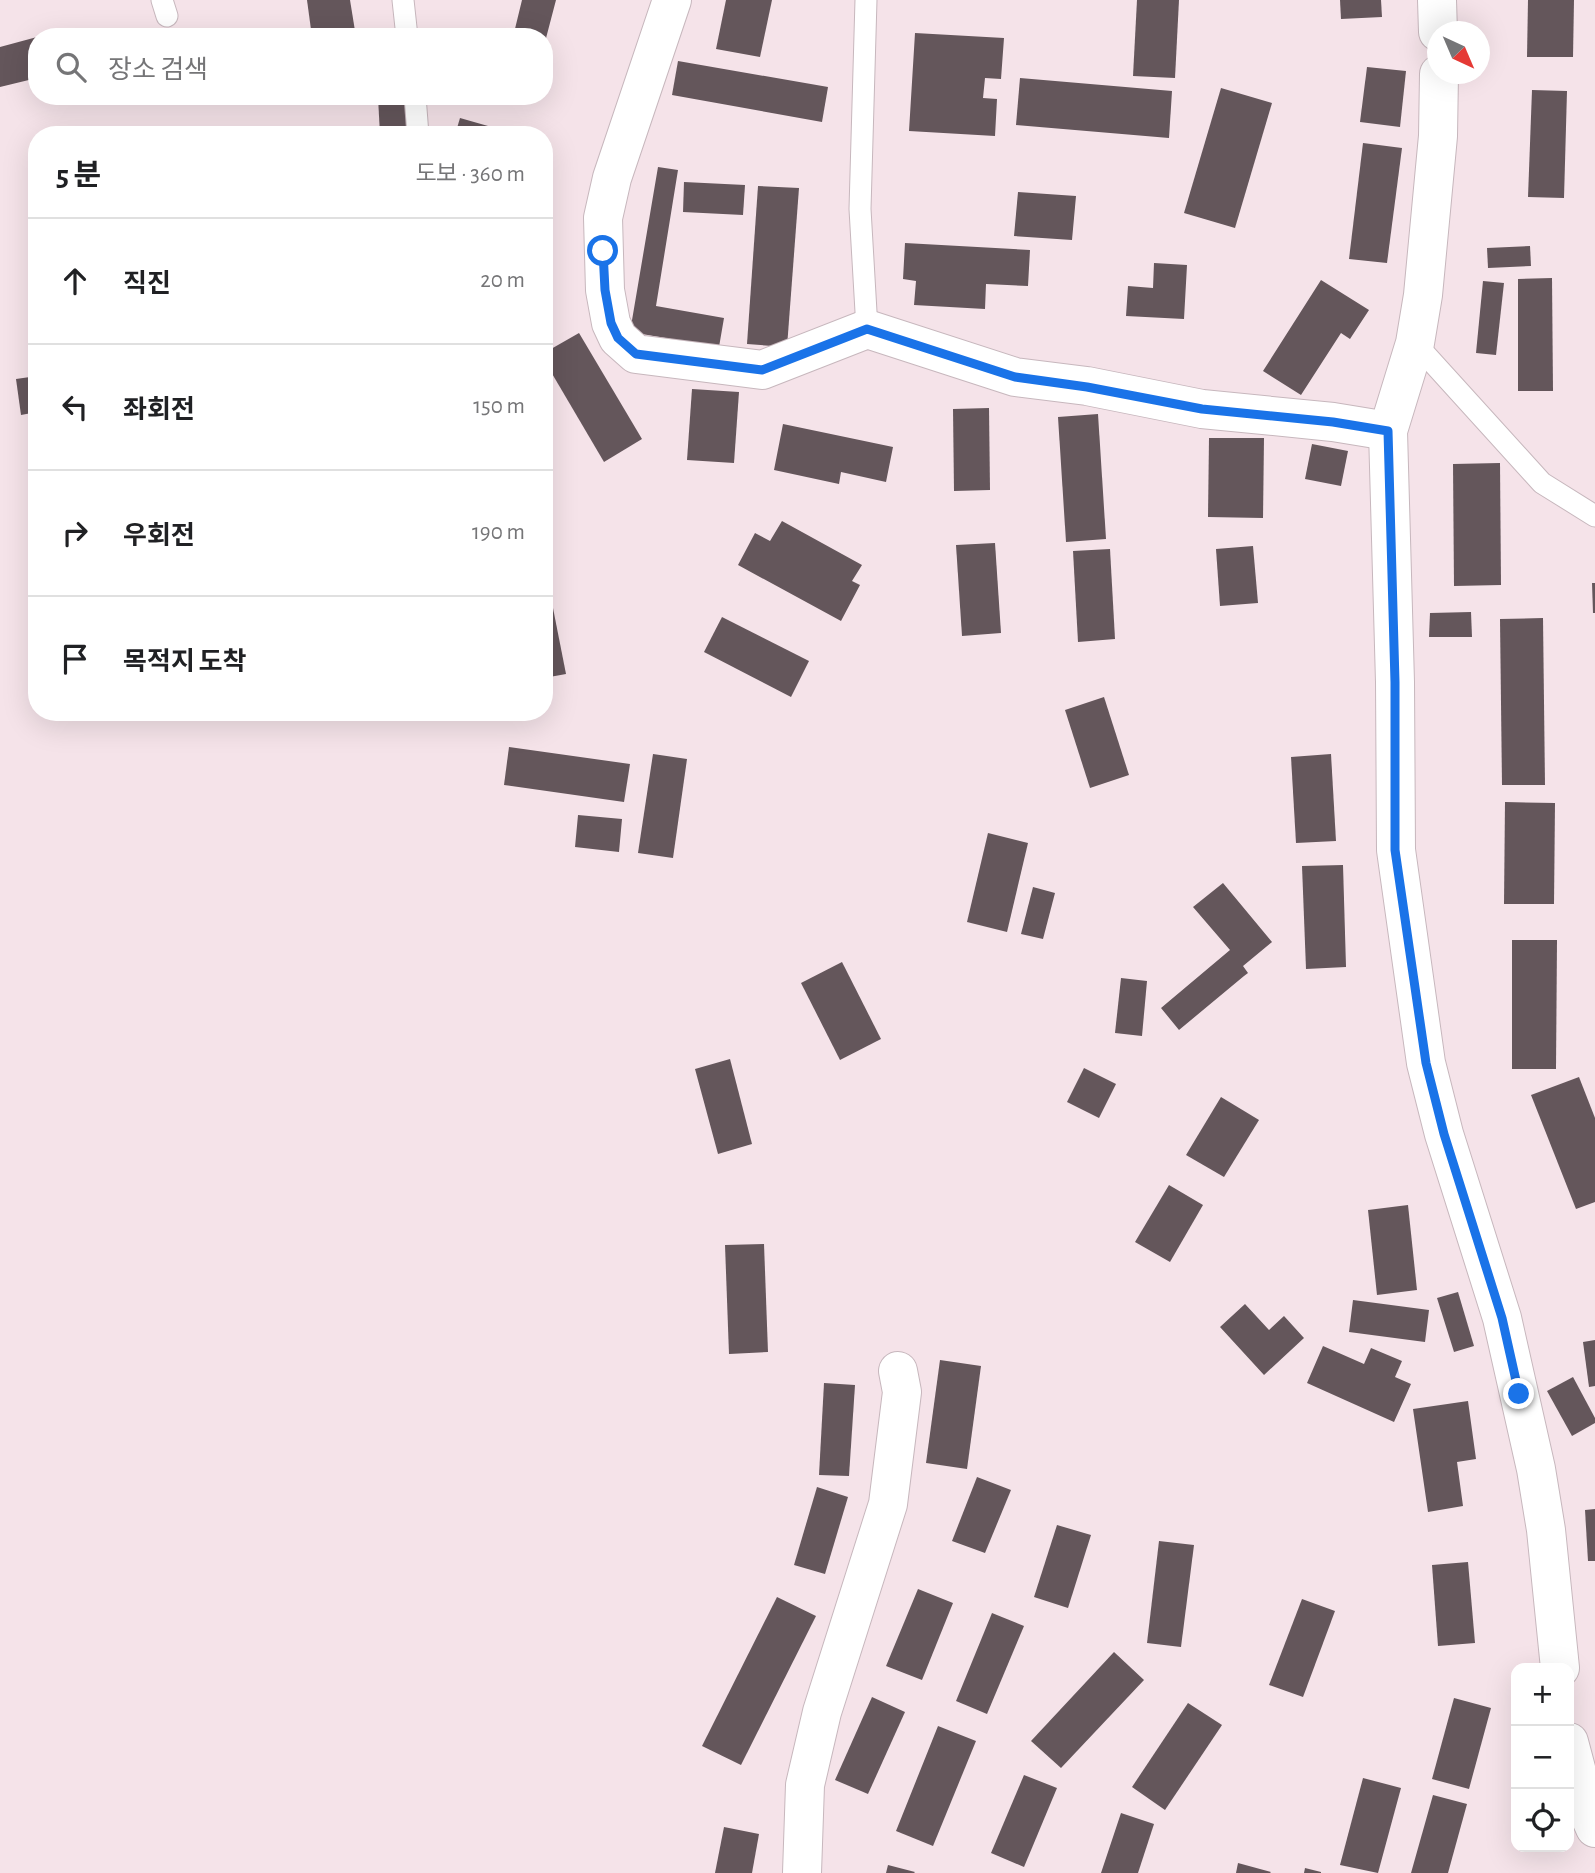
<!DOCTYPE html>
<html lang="ko">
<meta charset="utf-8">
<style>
:root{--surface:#fff;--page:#f2f2f2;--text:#202124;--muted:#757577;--line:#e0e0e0}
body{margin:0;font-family:"Alegreya Sans","Noto Sans KR",sans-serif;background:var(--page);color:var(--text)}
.controls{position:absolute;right:21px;bottom:21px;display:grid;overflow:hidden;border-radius:14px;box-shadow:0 7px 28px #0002}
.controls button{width:63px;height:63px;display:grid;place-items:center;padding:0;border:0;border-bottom:2px solid var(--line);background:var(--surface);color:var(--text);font:35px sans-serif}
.compass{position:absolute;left:1427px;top:21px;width:63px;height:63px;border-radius:50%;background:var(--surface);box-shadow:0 7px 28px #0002;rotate:136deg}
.stop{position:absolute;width:21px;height:21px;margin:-16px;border:5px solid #1a73e8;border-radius:50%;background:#fff}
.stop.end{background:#1a73e8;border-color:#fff;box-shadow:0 2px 7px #0008}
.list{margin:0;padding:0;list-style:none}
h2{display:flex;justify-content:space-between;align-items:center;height:91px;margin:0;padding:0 28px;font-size:30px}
h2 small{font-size:23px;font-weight:400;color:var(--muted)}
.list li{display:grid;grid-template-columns:46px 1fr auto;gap:21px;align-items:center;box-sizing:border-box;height:126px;padding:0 28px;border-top:2px solid var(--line)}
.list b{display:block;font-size:26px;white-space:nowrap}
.list em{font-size:23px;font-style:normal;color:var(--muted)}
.icon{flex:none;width:38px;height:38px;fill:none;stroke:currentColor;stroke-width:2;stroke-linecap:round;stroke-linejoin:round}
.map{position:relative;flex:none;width:1595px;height:1873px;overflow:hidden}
.search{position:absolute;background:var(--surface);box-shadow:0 7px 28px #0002;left:28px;top:28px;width:525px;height:77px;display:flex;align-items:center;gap:18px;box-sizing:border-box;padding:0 24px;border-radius:28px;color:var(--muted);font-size:26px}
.panel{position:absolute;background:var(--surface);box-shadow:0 7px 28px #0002;left:28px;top:126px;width:525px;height:595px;border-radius:28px}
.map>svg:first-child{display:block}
.building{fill:#64565b}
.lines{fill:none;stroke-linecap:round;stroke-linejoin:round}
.service-casing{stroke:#c7b7bd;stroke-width:23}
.minor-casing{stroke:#c7b7bd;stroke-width:40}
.tertiary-casing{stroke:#c7b7bd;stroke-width:40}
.service{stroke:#fff;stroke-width:21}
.minor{stroke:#fff;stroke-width:38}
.tertiary{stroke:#fff;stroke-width:38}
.route{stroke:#1a73e8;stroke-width:9}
</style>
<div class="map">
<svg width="1595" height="1873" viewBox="0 0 1595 1873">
<rect width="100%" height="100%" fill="#f5e3e9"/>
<g class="building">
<path d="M 307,0 L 350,0 L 356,37 L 312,37 Z"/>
<path d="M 522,0 L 556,0 L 545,42 L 544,37 L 513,37 Z"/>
<path d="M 726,0 L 772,0 L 760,57 L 716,49 Z"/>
<path d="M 1137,0 L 1179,0 L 1175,78 L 1133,76 Z"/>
<path d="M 1340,0 L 1381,0 L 1382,17 L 1341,19 Z"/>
<path d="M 1528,0 L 1574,0 L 1573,57 L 1527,57 Z"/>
<path d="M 66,30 L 68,37 L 43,37 L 43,36 Z"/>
<path d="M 915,33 L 1004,38 L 1001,79 L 985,78 L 983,98 L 997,99 L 995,136 L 909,131 Z"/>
<path d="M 37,37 L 37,78 L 0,87 L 0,47 Z"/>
<path d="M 678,61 L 828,87 L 822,122 L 672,95 Z"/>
<path d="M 1367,67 L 1406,71 L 1400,127 L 1360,122 Z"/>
<path d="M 1020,78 L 1172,91 L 1169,138 L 1016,125 Z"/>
<path d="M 1221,88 L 1272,103 L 1235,228 L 1184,213 Z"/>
<path d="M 1532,90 L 1567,91 L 1564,198 L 1528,197 Z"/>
<path d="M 406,96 L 408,135 L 380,135 L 378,97 Z"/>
<path d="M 460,118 L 495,128 L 493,135 L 455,135 Z"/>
<path d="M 1363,143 L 1402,148 L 1387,263 L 1349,259 Z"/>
<path d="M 658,167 L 678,170 L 656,306 L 724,318 L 719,347 L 630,332 Z"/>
<path d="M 684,182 L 745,185 L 743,215 L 683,212 Z"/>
<path d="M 758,186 L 799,188 L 787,347 L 747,344 Z"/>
<path d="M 1018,192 L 1076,196 L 1072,240 L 1014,236 Z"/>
<path d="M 905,243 L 1030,250 L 1028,286 L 986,284 L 985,309 L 914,305 L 916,281 L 903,279 Z"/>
<path d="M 1530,246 L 1531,266 L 1488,268 L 1487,248 Z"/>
<path d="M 1154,263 L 1187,265 L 1184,319 L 1126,316 L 1128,286 L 1153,288 Z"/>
<path d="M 1552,278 L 1553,391 L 1518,391 L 1518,279 Z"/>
<path d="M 1321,280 L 1369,310 L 1350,339 L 1341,333 L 1301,395 L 1263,371 Z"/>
<path d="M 1483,281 L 1504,283 L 1496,355 L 1476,353 Z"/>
<path d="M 579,333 L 642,439 L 604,462 L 544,360 L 544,353 Z"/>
<path d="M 37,376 L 37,412 L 21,415 L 16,379 Z"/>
<path d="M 692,389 L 739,392 L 734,463 L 687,460 Z"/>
<path d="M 989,408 L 990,490 L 954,491 L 953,409 Z"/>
<path d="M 1098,414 L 1106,539 L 1066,542 L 1058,417 Z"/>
<path d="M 783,424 L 893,447 L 886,482 L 841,472 L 839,484 L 774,470 Z"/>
<path d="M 1209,438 L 1264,438 L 1263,518 L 1208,517 Z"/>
<path d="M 1312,444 L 1348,451 L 1341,486 L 1305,479 Z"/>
<path d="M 1500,463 L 1501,585 L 1454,586 L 1453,464 Z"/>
<path d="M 30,498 L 37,498 L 37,541 L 29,541 Z"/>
<path d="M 782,521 L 862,565 L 852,581 L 860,585 L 841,621 L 738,565 L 755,533 L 770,541 Z"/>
<path d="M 995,543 L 1001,633 L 962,636 L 956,545 Z"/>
<path d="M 1253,546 L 1258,603 L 1220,606 L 1216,549 Z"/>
<path d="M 1110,549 L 1115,639 L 1078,642 L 1073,551 Z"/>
<path d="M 1592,583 L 1595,583 L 1595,613 L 1593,613 Z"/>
<path d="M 552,603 L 566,674 L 544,678 L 544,605 Z"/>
<path d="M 1471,612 L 1472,637 L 1429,637 L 1430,613 Z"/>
<path d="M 722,617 L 809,661 L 791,697 L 704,652 Z"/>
<path d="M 1543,618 L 1545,785 L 1502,785 L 1500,619 Z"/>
<path d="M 1104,697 L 1129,775 L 1090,788 L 1065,710 Z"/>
<path d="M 509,747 L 630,764 L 624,802 L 504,785 Z"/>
<path d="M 653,754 L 687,759 L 673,858 L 638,853 Z"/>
<path d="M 1331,754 L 1336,841 L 1296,843 L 1291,757 Z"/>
<path d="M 1505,802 L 1555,803 L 1554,904 L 1504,904 Z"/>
<path d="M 578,815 L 622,819 L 619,852 L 575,847 Z"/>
<path d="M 988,833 L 1028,843 L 1007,932 L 967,922 Z"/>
<path d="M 1343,865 L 1346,967 L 1306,969 L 1302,866 Z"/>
<path d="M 1223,883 L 1272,942 L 1243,966 L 1248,973 L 1244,976 L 1179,1030 L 1161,1008 L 1230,950 L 1193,907 Z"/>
<path d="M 1033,887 L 1055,893 L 1043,939 L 1021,934 Z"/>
<path d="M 1512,940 L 1557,940 L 1556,1069 L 1512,1069 Z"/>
<path d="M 842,962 L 881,1039 L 840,1060 L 801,983 Z"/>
<path d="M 1121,978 L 1147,981 L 1142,1036 L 1115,1033 Z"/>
<path d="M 730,1059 L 752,1144 L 718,1154 L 695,1069 Z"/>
<path d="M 1084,1068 L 1116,1084 L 1099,1118 L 1067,1102 Z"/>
<path d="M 1579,1077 L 1595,1118 L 1595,1202 L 1576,1209 L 1531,1095 Z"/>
<path d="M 1221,1097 L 1259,1120 L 1224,1177 L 1186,1155 Z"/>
<path d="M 1169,1185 L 1203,1205 L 1170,1262 L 1135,1242 Z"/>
<path d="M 1408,1205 L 1417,1290 L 1377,1295 L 1368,1210 Z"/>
<path d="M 764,1244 L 768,1352 L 729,1354 L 725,1245 Z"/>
<path d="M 1458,1292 L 1474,1346 L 1454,1352 L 1437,1298 Z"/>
<path d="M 1353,1300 L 1429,1310 L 1425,1342 L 1349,1332 Z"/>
<path d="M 1245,1304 L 1269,1330 L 1284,1316 L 1304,1338 L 1264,1375 L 1220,1327 Z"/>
<path d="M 1595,1340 L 1595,1386 L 1589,1387 L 1583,1342 Z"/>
<path d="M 1323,1346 L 1364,1364 L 1371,1348 L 1402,1361 L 1395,1377 L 1411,1384 L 1394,1422 L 1307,1383 Z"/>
<path d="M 940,1360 L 981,1366 L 967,1469 L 926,1463 Z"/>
<path d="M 1573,1377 L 1595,1418 L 1595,1423 L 1572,1436 L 1547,1391 Z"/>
<path d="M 824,1383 L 855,1385 L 849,1476 L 819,1475 Z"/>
<path d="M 1468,1401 L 1476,1459 L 1457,1462 L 1463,1506 L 1428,1512 L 1413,1409 Z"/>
<path d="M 977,1477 L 1011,1490 L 985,1553 L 952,1541 Z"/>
<path d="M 817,1487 L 848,1497 L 825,1574 L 794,1565 Z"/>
<path d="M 1595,1509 L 1595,1561 L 1588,1561 L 1585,1510 Z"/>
<path d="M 1057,1525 L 1091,1535 L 1068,1608 L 1034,1597 Z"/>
<path d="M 1159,1541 L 1194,1545 L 1181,1647 L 1147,1643 Z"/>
<path d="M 1468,1562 L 1475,1643 L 1438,1646 L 1432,1565 Z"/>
<path d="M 918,1589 L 953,1603 L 922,1680 L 886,1666 Z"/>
<path d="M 777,1597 L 816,1616 L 741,1765 L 702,1746 Z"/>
<path d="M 1302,1599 L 1335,1611 L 1303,1697 L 1269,1685 Z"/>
<path d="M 992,1613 L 1024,1626 L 987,1714 L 956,1701 Z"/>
<path d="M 1114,1652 L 1144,1680 L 1061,1768 L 1031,1741 Z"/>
<path d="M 872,1697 L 905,1712 L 868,1794 L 835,1780 Z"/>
<path d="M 1454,1698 L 1491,1708 L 1469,1789 L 1432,1779 Z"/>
<path d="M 1188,1703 L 1222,1725 L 1165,1810 L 1132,1787 Z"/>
<path d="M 938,1726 L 976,1741 L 933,1846 L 896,1831 Z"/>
<path d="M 1024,1775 L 1057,1788 L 1024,1867 L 991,1853 Z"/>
<path d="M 1363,1778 L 1401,1788 L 1378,1873 L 1340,1865 Z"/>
<path d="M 1433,1795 L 1467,1804 L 1448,1873 L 1411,1873 Z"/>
<path d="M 1121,1813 L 1154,1824 L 1138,1873 L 1101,1873 Z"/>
<path d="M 724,1827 L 759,1834 L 752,1873 L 715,1873 Z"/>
<path d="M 1238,1863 L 1271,1872 L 1270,1873 L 1236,1873 Z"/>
<path d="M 888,1865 L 915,1872 L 914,1873 L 886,1873 Z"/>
<path d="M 1305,1868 L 1321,1872 L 1321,1873 L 1304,1873 Z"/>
</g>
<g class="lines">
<defs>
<g id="service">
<path d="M 162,0 L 167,16"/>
<path d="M 403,0 L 407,37"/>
<path d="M 866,0 L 860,209 L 867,329"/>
<path d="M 415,96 L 418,135"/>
<path d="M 1415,343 L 1542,483 L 1595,516"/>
</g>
<g id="minor">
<path d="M 672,0 L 612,178 L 603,218 L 605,290 L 611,323 L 618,338 L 636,354 L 762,370 L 867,329 L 1015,377 L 1087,386 L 1202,409 L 1333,422 L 1388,431"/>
<path d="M 802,1873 L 805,1785 L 822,1712 L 888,1504 L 902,1392 L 898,1371"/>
</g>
<g id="tertiary">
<path d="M 1437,0 L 1438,32"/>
<path d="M 1439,74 L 1438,136 L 1423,295 L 1415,343 L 1388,431 L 1395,682 L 1396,850 L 1426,1063 L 1444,1134 L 1502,1318 L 1536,1469 L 1546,1530 L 1560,1668"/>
<path d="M 1569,1742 L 1587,1810 L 1595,1828"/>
</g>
</defs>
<use href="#service" class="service-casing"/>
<use href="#minor" class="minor-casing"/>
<use href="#tertiary" class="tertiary-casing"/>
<use href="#service" class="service"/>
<use href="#minor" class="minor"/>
<use href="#tertiary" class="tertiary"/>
</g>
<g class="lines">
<path class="route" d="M 603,251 L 605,290 L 611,323 L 618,338 L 636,354 L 762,370 L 867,329 L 1015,377 L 1087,387 L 1202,409 L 1333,422 L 1388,431 L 1395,682 L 1395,850 L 1426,1063 L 1444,1134 L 1502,1318 L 1519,1394"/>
</g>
</svg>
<div class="controls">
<button>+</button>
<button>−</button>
<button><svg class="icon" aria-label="locate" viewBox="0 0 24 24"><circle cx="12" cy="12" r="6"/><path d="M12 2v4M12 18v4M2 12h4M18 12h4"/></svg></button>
</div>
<svg class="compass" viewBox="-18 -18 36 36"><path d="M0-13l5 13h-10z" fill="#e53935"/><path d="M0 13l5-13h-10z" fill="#757577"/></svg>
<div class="stop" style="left:603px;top:251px"></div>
<div class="stop end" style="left:1519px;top:1394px"></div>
<div class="search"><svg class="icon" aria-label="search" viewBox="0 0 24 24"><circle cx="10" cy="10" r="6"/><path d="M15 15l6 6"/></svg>장소 검색</div>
<section class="panel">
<h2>5 분<small>도보 · 360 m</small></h2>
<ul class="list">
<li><svg class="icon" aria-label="ahead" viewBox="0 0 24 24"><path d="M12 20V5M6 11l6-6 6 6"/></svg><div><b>직진</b></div><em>20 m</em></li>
<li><svg class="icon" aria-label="left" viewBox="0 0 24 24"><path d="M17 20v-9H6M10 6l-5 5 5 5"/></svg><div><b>좌회전</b></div><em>150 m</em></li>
<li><svg class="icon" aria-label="right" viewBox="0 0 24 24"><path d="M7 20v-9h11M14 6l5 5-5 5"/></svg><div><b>우회전</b></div><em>190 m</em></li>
<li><svg class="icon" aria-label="arrive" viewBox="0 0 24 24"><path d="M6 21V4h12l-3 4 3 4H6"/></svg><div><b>목적지 도착</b></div></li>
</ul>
</section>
</div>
